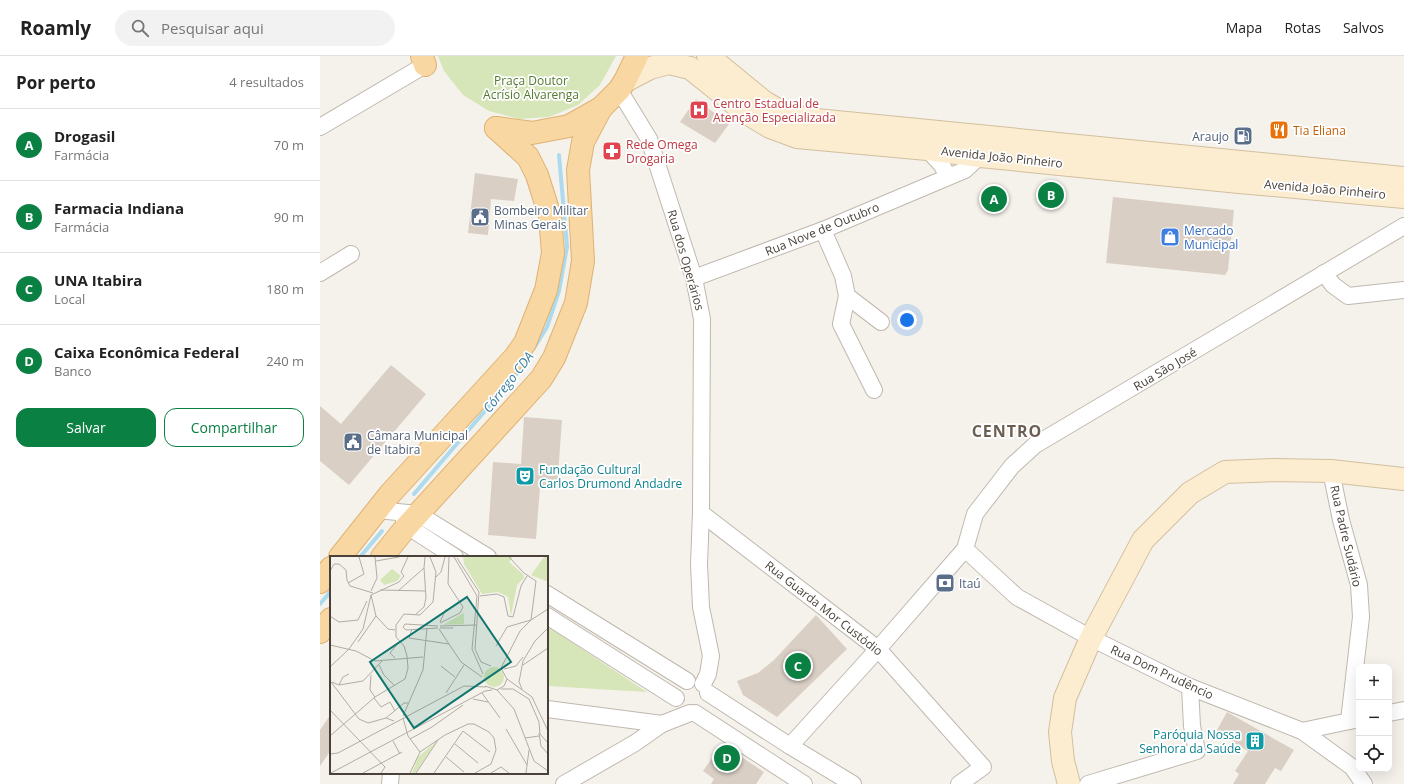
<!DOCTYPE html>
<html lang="pt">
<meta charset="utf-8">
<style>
:root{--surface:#fff;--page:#f2f2f2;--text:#222;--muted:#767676;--line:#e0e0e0;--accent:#0b8043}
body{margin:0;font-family:"Open Sans",sans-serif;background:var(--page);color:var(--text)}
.controls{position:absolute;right:12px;bottom:12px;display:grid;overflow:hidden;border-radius:8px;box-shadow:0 4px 16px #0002}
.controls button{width:36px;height:36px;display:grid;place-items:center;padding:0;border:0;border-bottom:1px solid var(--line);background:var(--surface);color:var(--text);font:20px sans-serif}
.you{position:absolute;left:587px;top:264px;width:14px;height:14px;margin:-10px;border:3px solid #fff;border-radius:50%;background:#1a73e8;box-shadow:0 0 0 6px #1a73e833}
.badge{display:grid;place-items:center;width:26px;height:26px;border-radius:50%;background:var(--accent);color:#fff;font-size:13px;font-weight:700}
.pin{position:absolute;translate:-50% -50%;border:2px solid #fff;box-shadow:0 1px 4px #0006}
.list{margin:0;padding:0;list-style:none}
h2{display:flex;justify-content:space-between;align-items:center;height:52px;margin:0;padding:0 16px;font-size:17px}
h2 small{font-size:13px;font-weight:400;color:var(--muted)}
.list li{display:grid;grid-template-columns:26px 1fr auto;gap:12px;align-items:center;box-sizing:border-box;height:72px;padding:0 16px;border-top:1px solid var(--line)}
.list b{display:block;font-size:15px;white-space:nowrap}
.list p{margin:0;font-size:13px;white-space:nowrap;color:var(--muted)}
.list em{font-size:13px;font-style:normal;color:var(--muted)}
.actions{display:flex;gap:8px;padding:12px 16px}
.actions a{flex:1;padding:9px 0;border:1px solid var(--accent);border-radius:12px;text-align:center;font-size:14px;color:var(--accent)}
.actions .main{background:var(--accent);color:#fff}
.icon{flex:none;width:22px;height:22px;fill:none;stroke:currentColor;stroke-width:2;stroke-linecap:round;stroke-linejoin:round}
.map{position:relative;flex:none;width:1084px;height:728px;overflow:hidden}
header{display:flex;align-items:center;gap:24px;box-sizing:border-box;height:56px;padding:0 20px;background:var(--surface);border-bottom:1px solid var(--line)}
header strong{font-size:19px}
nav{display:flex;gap:22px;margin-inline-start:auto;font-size:14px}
.search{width:280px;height:36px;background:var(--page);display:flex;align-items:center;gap:10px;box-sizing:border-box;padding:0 14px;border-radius:22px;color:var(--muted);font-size:15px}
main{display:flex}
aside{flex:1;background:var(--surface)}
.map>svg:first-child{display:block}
.green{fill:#d6e6b8}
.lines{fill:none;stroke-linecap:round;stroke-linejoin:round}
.stream{stroke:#addaed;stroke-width:4}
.building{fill:#d9cfc5}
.street-casing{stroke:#c0b8af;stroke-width:18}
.secondary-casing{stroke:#d2bf9f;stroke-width:24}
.primary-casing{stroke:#deb272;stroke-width:24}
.street{stroke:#fff;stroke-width:16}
.secondary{stroke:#fcecd0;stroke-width:22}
.primary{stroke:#f9d7a2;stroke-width:22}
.labels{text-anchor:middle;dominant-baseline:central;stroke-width:3.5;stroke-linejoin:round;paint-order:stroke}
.park-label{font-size:12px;fill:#53792f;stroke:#fff}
.health-label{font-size:12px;fill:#be3a42;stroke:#fff;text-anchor:start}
.food-label{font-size:12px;fill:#c56008;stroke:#fff;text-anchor:start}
.service-label{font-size:12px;fill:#4e5e75;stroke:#fff;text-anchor:start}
.street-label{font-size:12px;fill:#4a423a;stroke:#fff}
.shop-label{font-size:12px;fill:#366cbe;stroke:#fff;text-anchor:start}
.culture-label{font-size:12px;fill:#0d838f;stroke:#fff;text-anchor:start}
.water-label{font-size:13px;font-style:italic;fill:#347ea1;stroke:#fff}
.district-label{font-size:16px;font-weight:bold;letter-spacing:1px;fill:#6c5f52;stroke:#fff}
.inset-road{fill:none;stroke:#b1aca5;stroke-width:1}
.view{fill:#0f766e;fill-opacity:0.15;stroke:#0f766e;stroke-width:2}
.inset-edge{fill:none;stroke:#4a423a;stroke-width:2}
</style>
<header>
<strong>Roamly</strong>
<div class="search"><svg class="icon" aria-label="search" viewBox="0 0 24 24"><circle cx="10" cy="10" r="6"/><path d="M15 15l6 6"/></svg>Pesquisar aqui</div>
<nav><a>Mapa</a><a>Rotas</a><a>Salvos</a></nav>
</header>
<main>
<aside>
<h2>Por perto<small>4 resultados</small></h2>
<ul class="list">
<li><span class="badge">A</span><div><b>Drogasil</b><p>Farmácia</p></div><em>70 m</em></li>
<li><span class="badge">B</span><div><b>Farmacia Indiana</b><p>Farmácia</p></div><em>90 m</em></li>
<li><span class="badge">C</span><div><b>UNA Itabira</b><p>Local</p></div><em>180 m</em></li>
<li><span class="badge">D</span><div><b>Caixa Econômica Federal</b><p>Banco</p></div><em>240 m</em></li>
</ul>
<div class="actions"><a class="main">Salvar</a><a>Compartilhar</a></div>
</aside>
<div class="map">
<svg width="1084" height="728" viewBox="0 0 1084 728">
<rect width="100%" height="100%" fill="#f5f2ec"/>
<g class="green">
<path d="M 118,0 L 296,0 L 280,29 L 258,49 L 229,61 L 199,63 L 169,55 L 143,39 L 124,15 Z"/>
<path d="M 227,570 L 327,636 L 227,630 Z"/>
</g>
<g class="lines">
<g class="stream">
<path d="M 214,292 L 227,271 L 239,235 L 247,191 L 239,99"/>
<path d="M 94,438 L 200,314 L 210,299"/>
<path d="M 40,501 L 62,475"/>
<path d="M 0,548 L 11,535"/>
</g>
</g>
<g class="building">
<path d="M 376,43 L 409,68 L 395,87 L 360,66 Z"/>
<path d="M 155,117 L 198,123 L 194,145 L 171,143 L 168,179 L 148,177 Z"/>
<path d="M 793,141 L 914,154 L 908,214 L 905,219 L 786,207 Z"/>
<path d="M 71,309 L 106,338 L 29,429 L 0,405 L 0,350 L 21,368 Z"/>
<path d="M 204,361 L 242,364 L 237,433 L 220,431 L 216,483 L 168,479 L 173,406 L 201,408 Z"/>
<path d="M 496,559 L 527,593 L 457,661 L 423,639 L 417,625 L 438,617 L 454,604 Z"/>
<path d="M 907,656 L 974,694 L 961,715 L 955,712 L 945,728 L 913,728 L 919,718 L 915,715 L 928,695 L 896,676 Z"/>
<path d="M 11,658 L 11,694 L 0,710 L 0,674 Z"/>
<path d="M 402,688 L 444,716 L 436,728 L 391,728 L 394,723 L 383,715 Z"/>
</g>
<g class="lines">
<defs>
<g id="street">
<path d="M 299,34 L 329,83 L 374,222 L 382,263 L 381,457 L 379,508 L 381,551 L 391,600 L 388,618 L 383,628"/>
<path d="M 0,71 L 105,9"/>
<path d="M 607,93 L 621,108 L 628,120"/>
<path d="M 503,174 L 523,220 L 527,240 L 521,268 L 554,334"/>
<path d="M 0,217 L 31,198"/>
<path d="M 1004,217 L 1013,229 L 1028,240 L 1084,234"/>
<path d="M 374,222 L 503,174 L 645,114 L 660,100"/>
<path d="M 527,240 L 561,266"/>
<path d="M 1011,415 L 1021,464 L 1039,529 L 1041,561 L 1029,665"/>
<path d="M 57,454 L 98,458 L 168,501"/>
<path d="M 381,457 L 558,593 L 663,711 L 639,728"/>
<path d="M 83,461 L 87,470 L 135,501"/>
<path d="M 645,493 L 697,541 L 771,582 L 870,631 L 982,675 L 1032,711 L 1044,728"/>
<path d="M 227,538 L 367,625"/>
<path d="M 227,560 L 356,642"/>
<path d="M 388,637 L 470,690 L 533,728"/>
<path d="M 227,653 L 342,668"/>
<path d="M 375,657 L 484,728"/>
<path d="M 1069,657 L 1084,654"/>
<path d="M 982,675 L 1039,663"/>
<path d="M 470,690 L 558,593 L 645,493 L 655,458 L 692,410 L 715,389 L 1084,170"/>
<path d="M 70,728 L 71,717"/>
<path d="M 244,728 L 315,687 L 342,668 L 370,657"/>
<path d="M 768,728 L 877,695 L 872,670 L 870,631"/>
</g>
<g id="secondary">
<path d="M 388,0 L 444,46 L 463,57 L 486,63 L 1084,122"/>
<path d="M 305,25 L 330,12 L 349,7 L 370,12 L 425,56 L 450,71 L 477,81 L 607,93 L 660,100 L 919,126 L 1084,141"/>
<path d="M 749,728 L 743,705 L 740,676 L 745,642 L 771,582 L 823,484 L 870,437 L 905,416 L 955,414 L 1011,415 L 1084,423"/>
</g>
<g id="primary">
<path d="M 102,0 L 105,9"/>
<path d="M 176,72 L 212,77 L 249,70 L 281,52 L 299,34 L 305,25 L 317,0"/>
<path d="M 20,501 L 70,438 L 195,301 L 205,287 L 226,234 L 233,197 L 230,160 L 217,119 L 208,101 L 176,72"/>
<path d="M 62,501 L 87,470 L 221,323 L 234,302 L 256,247 L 263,205 L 258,114 L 263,86 L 281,52"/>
<path d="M 0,526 L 11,512"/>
<path d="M 0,576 L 11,563"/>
</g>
</defs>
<use href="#street" class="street-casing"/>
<use href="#secondary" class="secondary-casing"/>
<use href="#primary" class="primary-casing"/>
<use href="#street" class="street"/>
<use href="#secondary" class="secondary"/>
<use href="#primary" class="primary"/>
</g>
<defs>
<symbol id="hospital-square" viewBox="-11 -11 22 22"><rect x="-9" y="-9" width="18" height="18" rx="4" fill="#e0444e" stroke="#fff"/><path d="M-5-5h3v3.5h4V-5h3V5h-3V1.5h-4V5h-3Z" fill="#fff"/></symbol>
<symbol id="restaurant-square" viewBox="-11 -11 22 22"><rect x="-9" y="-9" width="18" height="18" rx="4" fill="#e8710a" stroke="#fff"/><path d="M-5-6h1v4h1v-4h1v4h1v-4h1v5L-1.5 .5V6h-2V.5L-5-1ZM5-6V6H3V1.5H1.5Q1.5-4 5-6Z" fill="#fff"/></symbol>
<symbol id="fuel-square" viewBox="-11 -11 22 22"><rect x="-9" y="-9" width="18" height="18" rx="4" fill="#5c6f8a" stroke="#fff"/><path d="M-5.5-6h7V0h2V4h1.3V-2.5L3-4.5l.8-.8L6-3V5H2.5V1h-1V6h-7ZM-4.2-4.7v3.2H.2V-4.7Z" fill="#fff"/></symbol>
<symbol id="pharmacy-square" viewBox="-11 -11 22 22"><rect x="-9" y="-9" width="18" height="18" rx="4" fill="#e0444e" stroke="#fff"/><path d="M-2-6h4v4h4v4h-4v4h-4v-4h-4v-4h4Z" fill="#fff"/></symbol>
<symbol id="civic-square" viewBox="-11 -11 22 22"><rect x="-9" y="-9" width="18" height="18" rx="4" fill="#5c6f8a" stroke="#fff"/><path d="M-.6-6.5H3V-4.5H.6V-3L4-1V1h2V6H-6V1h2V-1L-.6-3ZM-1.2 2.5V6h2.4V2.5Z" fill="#fff"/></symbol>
<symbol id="shop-square" viewBox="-11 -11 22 22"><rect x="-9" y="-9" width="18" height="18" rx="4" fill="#3f7fe0" stroke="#fff"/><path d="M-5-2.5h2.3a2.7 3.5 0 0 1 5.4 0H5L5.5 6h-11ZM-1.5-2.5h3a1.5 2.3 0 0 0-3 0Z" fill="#fff"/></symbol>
<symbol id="theatre-square" viewBox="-11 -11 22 22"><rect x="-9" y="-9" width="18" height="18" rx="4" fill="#0f9aa8" stroke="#fff"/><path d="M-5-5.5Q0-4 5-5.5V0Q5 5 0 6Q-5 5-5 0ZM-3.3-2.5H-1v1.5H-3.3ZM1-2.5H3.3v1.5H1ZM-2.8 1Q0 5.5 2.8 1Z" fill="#fff"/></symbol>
<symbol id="bank-square" viewBox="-11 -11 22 22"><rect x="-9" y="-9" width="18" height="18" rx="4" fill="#5c6f8a" stroke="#fff"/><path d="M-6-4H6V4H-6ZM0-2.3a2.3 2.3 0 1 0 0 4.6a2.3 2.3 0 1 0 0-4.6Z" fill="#fff"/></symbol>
<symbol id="building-square" viewBox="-11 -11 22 22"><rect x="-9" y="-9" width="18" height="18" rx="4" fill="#0f9aa8" stroke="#fff"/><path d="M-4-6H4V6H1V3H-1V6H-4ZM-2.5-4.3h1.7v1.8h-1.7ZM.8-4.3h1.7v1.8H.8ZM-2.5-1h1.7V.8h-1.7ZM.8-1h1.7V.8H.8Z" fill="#fff"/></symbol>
</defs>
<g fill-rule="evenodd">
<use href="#hospital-square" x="368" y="43" width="22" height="22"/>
<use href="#restaurant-square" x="948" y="63" width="22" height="22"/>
<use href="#fuel-square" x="912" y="69" width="22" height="22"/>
<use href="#pharmacy-square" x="281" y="84" width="22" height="22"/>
<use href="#civic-square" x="149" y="150" width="22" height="22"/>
<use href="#shop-square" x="839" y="170" width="22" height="22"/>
<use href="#civic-square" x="22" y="375" width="22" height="22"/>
<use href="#theatre-square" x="194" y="409" width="22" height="22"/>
<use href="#bank-square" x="614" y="516" width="22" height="22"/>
<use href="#building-square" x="924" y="674" width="22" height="22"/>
</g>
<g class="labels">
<g class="park-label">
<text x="211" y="24">Praça Doutor<tspan x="211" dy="14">Acrísio Alvarenga</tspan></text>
</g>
<g class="health-label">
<text x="393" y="47">Centro Estadual de<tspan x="393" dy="14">Atenção Especializada</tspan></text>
<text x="306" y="88">Rede Omega<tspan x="306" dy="14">Drogaria</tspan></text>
</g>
<g class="food-label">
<text x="973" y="74">Tia Eliana</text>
</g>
<g class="service-label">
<text x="909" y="80" text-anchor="end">Araujo</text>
<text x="174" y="154">Bombeiro Militar<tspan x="174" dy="14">Minas Gerais</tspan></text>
<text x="47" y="379">Câmara Municipal<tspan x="47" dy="14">de Itabira</tspan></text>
<text x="639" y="527">Itaú</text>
</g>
<g class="street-label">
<text transform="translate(682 101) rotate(6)">Avenida João Pinheiro</text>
<text transform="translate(1005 133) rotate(5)">Avenida João Pinheiro</text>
<text transform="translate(502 173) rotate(-22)">Rua Nove de Outubro</text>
<text transform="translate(366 204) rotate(74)">Rua dos Operários</text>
<text transform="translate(845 313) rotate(-31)">Rua São José</text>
<text transform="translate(1026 480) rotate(77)">Rua Padre Sudário</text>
<text transform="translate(504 552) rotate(38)">Rua Guarda Mor Custódio</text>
<text transform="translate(842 616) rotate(25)">Rua Dom Prudêncio</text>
</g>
<g class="shop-label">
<text x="864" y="174">Mercado<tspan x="864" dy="14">Municipal</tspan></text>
</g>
<g class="culture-label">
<text x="219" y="413">Fundação Cultural<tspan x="219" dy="14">Carlos Drumond Andadre</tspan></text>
<text x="921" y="678" text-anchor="end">Paróquia Nossa<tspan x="921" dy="14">Senhora da Saúde</tspan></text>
</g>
<g class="water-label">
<text transform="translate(188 326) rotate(-52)">Córrego CDA</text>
</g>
<g class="district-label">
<text x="687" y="375">CENTRO</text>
</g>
</g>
<g transform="translate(10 500)">
<rect width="218" height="218" fill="#f5f2ec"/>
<path d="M 133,1 L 183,1 L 179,6 L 193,18 L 194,22 L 187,29 L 181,60 L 178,41 L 168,36 L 152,38 L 134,8 ZM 214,1 L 218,1 L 218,26 L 201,19 ZM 62,13 L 71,20 L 67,25 L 54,29 L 50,24 ZM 134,57 L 134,68 L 113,69 ZM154 121a10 10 0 1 1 20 0a10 10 0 1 1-20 0ZM 107,185 L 85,217 L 82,217 L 88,201 Z" fill="#d6e6b8"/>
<path class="inset-road" d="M 124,1 L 147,40 L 142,93 L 153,118M 179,1 L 194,17 L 206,25 L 201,64M 127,2 L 149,36 L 145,93 L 151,106 L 161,110M 46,5 L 69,1M 0,15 L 4,8 L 9,8 L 16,14 L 17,24 L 20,30 L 43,37M 106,21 L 111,16 L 115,1M 18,27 L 34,18 L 29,1M 50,34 L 96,35M 41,35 L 47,22 L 45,1M 68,35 L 94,12 L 95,1M 41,39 L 46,60 L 58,73 L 65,74M 150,40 L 167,38 L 174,41 L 178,60 L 183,61 L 191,30 L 197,20M 86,58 L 94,51 L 96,42 L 94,12M 0,60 L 9,66 L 28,64 L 37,45M 110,66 L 116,53M 110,67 L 130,57 L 133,51 L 118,28 L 119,1M 108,70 L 75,68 L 73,71 L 76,74 L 108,72M 110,70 L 146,69M 110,72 L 123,72M 82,73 L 79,82 L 119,88M 109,73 L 131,106 L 152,121M 28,86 L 46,60M 0,89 L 26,95 L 45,105 L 93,101M 166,90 L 177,71 L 201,64M 65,102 L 60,97 L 69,86M 49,109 L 54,119 L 65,130M 193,109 L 218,92M 111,110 L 125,121M 0,111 L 19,93 L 33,73 L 41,39 L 69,26 L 74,20 L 71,16 L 78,1M 171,112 L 190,75 L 201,64 L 218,53M 174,113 L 186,110 L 193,101M 41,119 L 40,134 L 45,141M 177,123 L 202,141 L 218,175M 1,126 L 29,163 L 38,167 L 56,162 L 64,165M 2,126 L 9,129 L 33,125 L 52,105M 9,129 L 13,121 L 19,118M 155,130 L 167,134 L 174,130 L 177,123 L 171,112M 171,133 L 183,133 L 199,143 L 209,166 L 210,178 L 218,187M 192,133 L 189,126 L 193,105 L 205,85 L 218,72M 167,134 L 184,153 L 204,205 L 218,215M 116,137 L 134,109M 152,137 L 170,162M 44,142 L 51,151 L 60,146 L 65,155M 143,143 L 158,146M 0,154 L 55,211 L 51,217M 73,160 L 93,114 L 97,72M 56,162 L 74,147 L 78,147M 73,162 L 78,180 L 90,196M 176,173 L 197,209M 209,177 L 211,190 L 218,198M 0,180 L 45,141 L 75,123 L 78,112 L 77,100 L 74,90 L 66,81 L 66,69 L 74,58 L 90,59 L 103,46 L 106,16 L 100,1M 195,182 L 209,180M 80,183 L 102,171 L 133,149M 63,185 L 70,198M 125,188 L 148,207M 0,198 L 8,197 L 134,130 L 156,131M 116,201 L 134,216M 1,217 L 155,135 L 162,134M 33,217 L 72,196M 80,217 L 90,196 L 115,179 L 138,168 L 144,168 L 159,176 L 164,182 L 166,194 L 161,208 L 145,217M 86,217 L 108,184M 104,217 L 133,175 L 160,196M 161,217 L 171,211 L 179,217M 196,217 L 199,194"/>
<path class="view" d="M 137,41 L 181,106 L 84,172 L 40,106 Z"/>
<rect width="218" height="218" class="inset-edge"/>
</g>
</svg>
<div class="controls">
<button>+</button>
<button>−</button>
<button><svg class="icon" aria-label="locate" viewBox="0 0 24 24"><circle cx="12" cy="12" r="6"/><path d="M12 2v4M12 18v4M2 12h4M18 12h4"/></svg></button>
</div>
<div class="you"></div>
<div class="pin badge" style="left:674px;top:143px">A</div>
<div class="pin badge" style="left:731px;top:139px">B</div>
<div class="pin badge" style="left:478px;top:610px">C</div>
<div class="pin badge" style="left:407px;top:702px">D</div>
</div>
</main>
